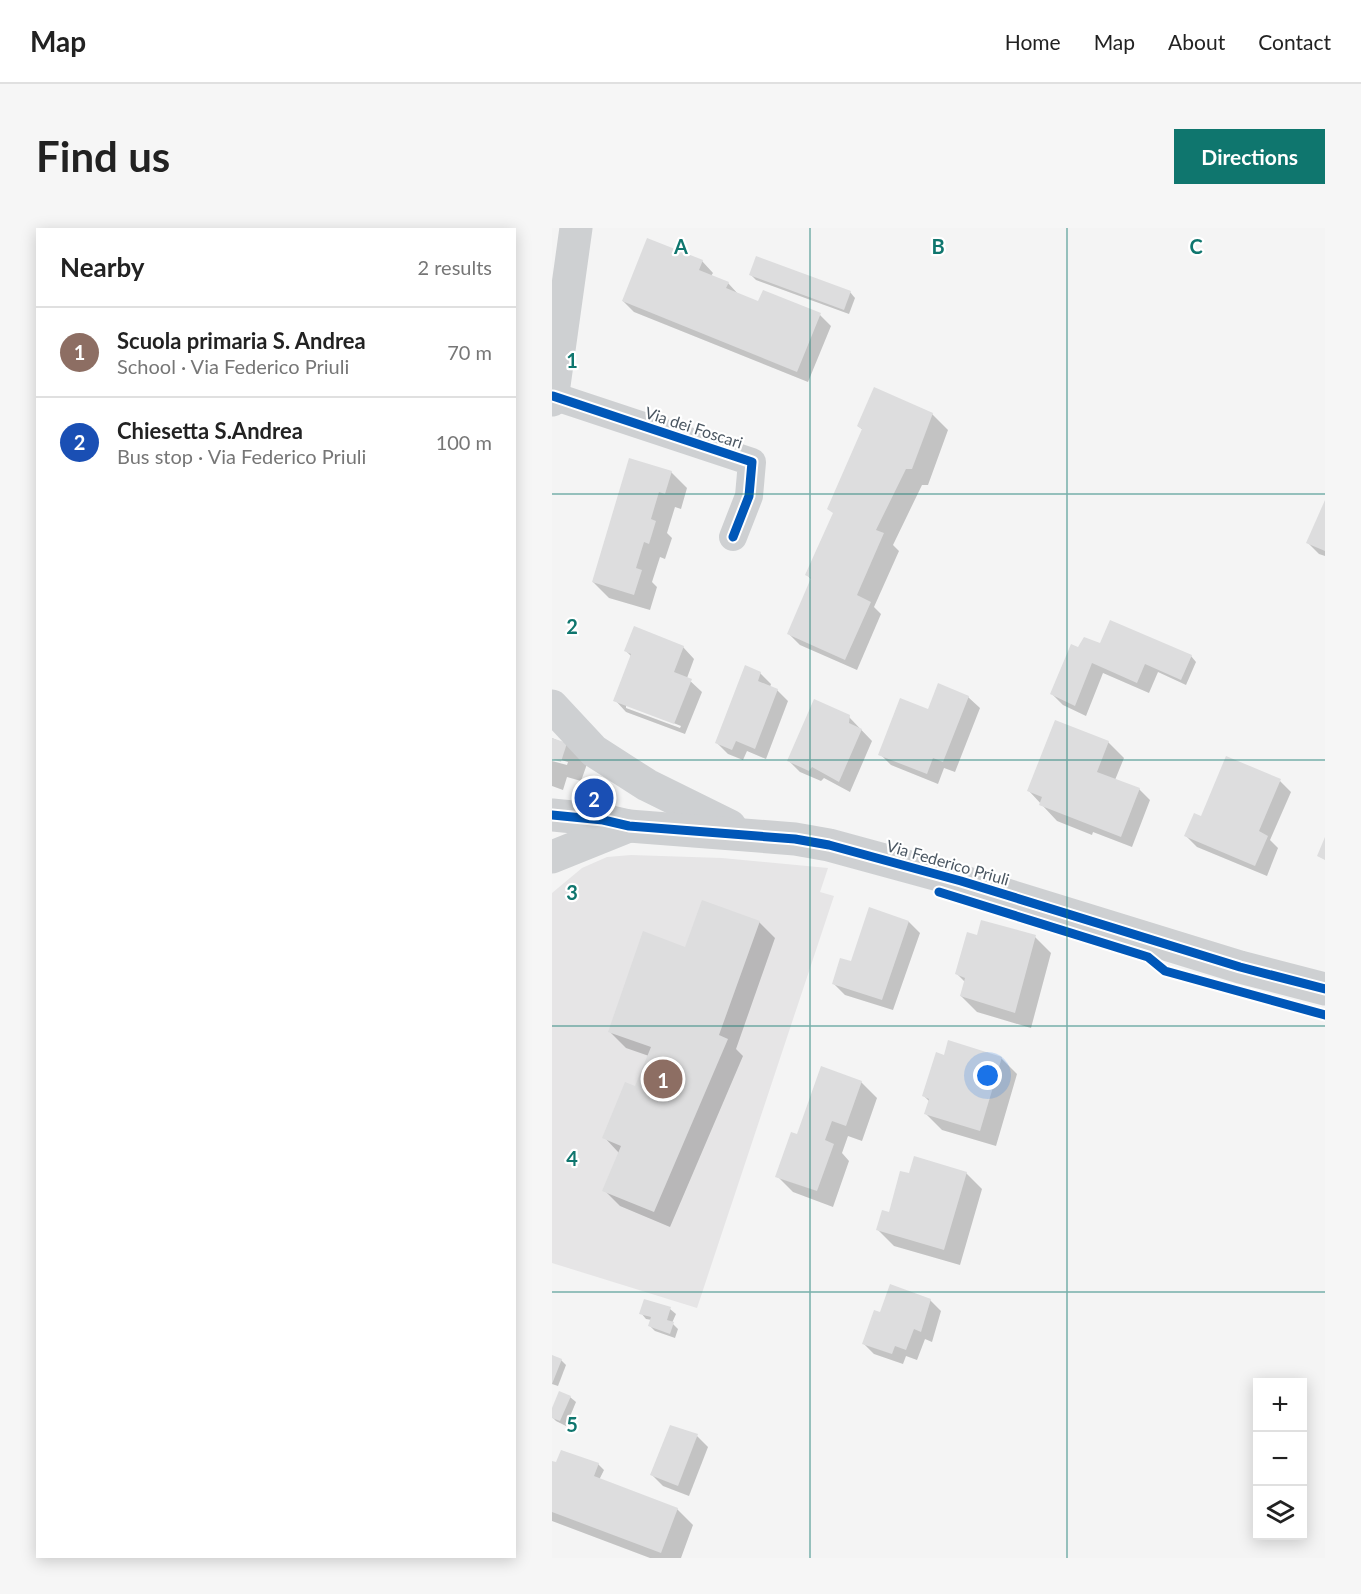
<!DOCTYPE html>
<meta charset="utf-8">
<style>
:root{--surface:#fff;--page:#f6f6f6;--text:#222;--muted:#767676;--line:#e0e0e0;--accent:#0f766e}
body{margin:0;font-family:Lato,sans-serif;background:var(--page);color:var(--text)}
.controls{position:absolute;right:18px;bottom:18px;display:grid;overflow:hidden;border-radius:0px;box-shadow:0 3px 15px #0003}
.controls button{width:54px;height:54px;display:grid;place-items:center;padding:0;border:0;border-bottom:2px solid var(--line);background:var(--surface);color:var(--text);font:30px sans-serif}
.you{position:absolute;left:436px;top:848px;width:21px;height:21px;margin:-15px;border:4px solid #fff;border-radius:50%;background:#1a73e8;box-shadow:0 0 0 9px #1a73e833}
.badge{display:grid;place-items:center;width:39px;height:39px;border-radius:50%;background:var(--accent);color:#fff;font-size:20px;font-weight:700}
.pin{position:absolute;translate:-50% -50%;border:3px solid #fff;box-shadow:0 2px 6px #0006}
.list{margin:0;padding:0;list-style:none}
h2{display:flex;justify-content:space-between;align-items:center;height:78px;margin:0;padding:0 24px;font-size:26px}
h2 small{font-size:20px;font-weight:400;color:var(--muted)}
.list li{display:grid;grid-template-columns:39px 1fr auto;gap:18px;align-items:center;box-sizing:border-box;height:90px;padding:0 24px;border-top:2px solid var(--line)}
.list b{display:block;font-size:22px;white-space:nowrap}
.list p{margin:0;font-size:20px;white-space:nowrap;color:var(--muted)}
.list em{font-size:20px;font-style:normal;color:var(--muted)}
.icon{flex:none;width:33px;height:33px;fill:none;stroke:currentColor;stroke-width:2;stroke-linecap:round;stroke-linejoin:round}
.map{position:relative;flex:none;width:773px;height:1330px;overflow:hidden;border-radius:0px}
header{display:flex;align-items:center;gap:36px;box-sizing:border-box;height:84px;padding:0 30px;background:var(--surface);border-bottom:2px solid var(--line)}
header strong{font-size:28px}
nav{display:flex;gap:33px;margin-inline-start:auto;font-size:21px}
.intro{display:flex;align-items:center;justify-content:space-between;box-sizing:border-box;height:144px;padding:0 36px}
h1{margin:0;font-size:42px}
.button{padding:15px 27px;border-radius:0px;background:var(--accent);color:#fff;font-size:21px;font-weight:700}
main{display:flex;gap:36px;padding:0 36px}
aside{flex:1;background:var(--surface);border-radius:0px;box-shadow:0 3px 15px #0003}
.map>svg:first-child{display:block}
.education{fill:#e6e5e6}
.shadow{fill:#0003;fill-rule:evenodd}
.building{fill:#ddddde}
.lines{fill:none;stroke-linecap:round;stroke-linejoin:round}
.minor{stroke:#ced0d2;stroke-width:28}
.tertiary{stroke:#ced0d2;stroke-width:33}
.cycleway-casing{stroke:#fff;stroke-width:13}
.cycleway{stroke:#0057b8;stroke-width:9}
.grid{fill:none;stroke:#0f766e;stroke-width:1.5;stroke-opacity:0.55}
.labels{text-anchor:middle;dominant-baseline:central;stroke-width:4.5;stroke-linejoin:round;paint-order:stroke}
.street-label{font-size:16px;fill:#4a5661;stroke:#fff}
.grid-label{font-size:20px;text-anchor:middle;font-weight:bold;fill:#0f766e;stroke:#fff;stroke-width:4.5;stroke-linejoin:round;paint-order:stroke}
</style>
<header>
<strong>Map</strong>
<nav><a>Home</a><a>Map</a><a>About</a><a>Contact</a></nav>
</header>
<div class="intro"><h1>Find us</h1><a class="button">Directions</a></div>
<main>
<aside>
<h2>Nearby<small>2 results</small></h2>
<ul class="list">
<li><span class="badge" style="background:#8d6e63">1</span><div><b>Scuola primaria S. Andrea</b><p>School · Via Federico Priuli</p></div><em>70 m</em></li>
<li><span class="badge" style="background:#1a4fb4">2</span><div><b>Chiesetta S.Andrea</b><p>Bus stop · Via Federico Priuli</p></div><em>100 m</em></li>
</ul>
</aside>
<div class="map">
<svg width="773" height="1330" viewBox="0 0 773 1330">
<rect width="100%" height="100%" fill="#f4f4f4"/>
<path class="education" d="M 79,627 L 170,630 L 276,640 L 268,664 L 282,668 L 145,1080 L 0,1035 L 0,665 L 30,640 L 55,629 Z"/>
<g class="shadow">
<path d="M 150,33 L 161,45 L 159,48 L 176,55 L 187,67 L 207,75 L 268,87 L 279,98 L 256,154 L 82,84 L 71,73 Z"/>
<path d="M 199,47 L 298,64 L 303,70 L 297,86 L 204,52 Z"/>
<path d="M 380,186 L 396,202 L 376,257 L 370,257 L 341,317 L 347,323 L 322,379 L 329,386 L 305,442 L 248,417 L 237,406 L 260,352 L 255,347 L 282,286 L 311,202 L 306,198 Z"/>
<path d="M 119,244 L 135,260 L 129,281 L 123,279 L 115,305 L 120,310 L 113,331 L 108,329 L 100,354 L 105,359 L 98,382 L 57,370 L 41,354 Z"/>
<path d="M 773,276 L 773,328 L 767,326 L 756,315 Z"/>
<path d="M 549,417 L 639,428 L 644,434 L 634,457 L 606,444 L 597,465 L 551,445 L 534,488 L 511,477 L 500,466 Z"/>
<path d="M 131,419 L 142,431 L 135,450 L 150,464 L 133,506 L 74,484 L 63,472 L 80,429 L 74,423 ZM 74,476 L 129,498 L 128,500 L 74,480 Z"/>
<path d="M 208,445 L 219,456 L 218,459 L 225,462 L 236,473 L 214,531 L 195,523 L 191,532 L 176,526 L 165,515 Z"/>
<path d="M 416,469 L 428,480 L 403,544 L 392,540 L 386,556 L 339,537 L 328,526 L 377,483 Z"/>
<path d="M 297,489 L 320,513 L 298,564 L 272,550 L 269,553 L 248,544 L 237,533 Z"/>
<path d="M 0,510 L 14,516 L 35,536 L 29,553 L 15,549 L 11,562 L 0,558 L 0,533 L 15,537 L 16,534 L 0,529 Z"/>
<path d="M 556,514 L 572,530 L 563,552 L 587,561 L 598,572 L 580,619 L 541,604 L 540,607 L 505,593 L 477,563 Z"/>
<path d="M 728,553 L 739,564 L 718,612 L 726,620 L 715,648 L 645,619 L 634,608 L 650,590 Z"/>
<path d="M 318,681 L 357,694 L 368,705 L 341,782 L 293,767 L 282,756 L 300,735 Z"/>
<path d="M 207,694 L 223,710 L 184,821 L 191,828 L 118,999 L 68,978 L 52,962 L 67,925 L 52,909 L 84,860 L 97,828 L 74,820 L 58,804 Z"/>
<path d="M 426,709 L 483,709 L 499,725 L 479,800 L 425,784 L 409,768 L 413,754 L 405,746 Z"/>
<path d="M 393,829 L 449,830 L 465,846 L 444,918 L 390,902 L 374,886 L 378,874 L 372,868 Z"/>
<path d="M 309,854 L 325,870 L 310,913 L 296,908 L 290,925 L 297,933 L 281,979 L 241,964 L 225,948 L 246,908 Z"/>
<path d="M 414,945 L 430,961 L 408,1037 L 342,1018 L 326,1002 L 338,985 L 358,947 Z"/>
<path d="M 378,1072 L 389,1083 L 380,1114 L 373,1111 L 365,1132 L 354,1128 L 351,1136 L 322,1126 L 311,1115 L 329,1086 Z"/>
<path d="M 118,1081 L 124,1086 L 120,1095 L 126,1101 L 123,1110 L 103,1103 L 98,1098 L 100,1092 L 94,1091 L 89,1085 Z"/>
<path d="M 0,1129 L 9,1132 L 14,1137 L 6,1158 L 0,1156 Z"/>
<path d="M 18,1169 L 24,1174 L 14,1198 L 4,1193 L 0,1189 L 0,1184 Z"/>
<path d="M 145,1208 L 156,1219 L 137,1268 L 111,1258 L 100,1247 Z"/>
<path d="M 0,1235 L 46,1236 L 52,1242 L 47,1252 L 125,1281 L 141,1297 L 129,1330 L 98,1330 L 0,1293 Z"/>
</g>
<g class="building">
<path d="M 95,10 L 151,32 L 147,42 L 177,54 L 174,60 L 206,73 L 211,62 L 269,85 L 245,144 L 70,73 Z"/>
<path d="M 204,28 L 299,63 L 292,82 L 197,47 Z"/>
<path d="M 322,159 L 381,185 L 360,241 L 354,241 L 324,302 L 332,305 L 305,367 L 319,374 L 293,432 L 235,406 L 259,350 L 253,347 L 281,285 L 275,281 L 310,201 L 305,198 Z"/>
<path d="M 77,230 L 120,243 L 113,266 L 107,264 L 99,291 L 104,293 L 97,316 L 92,314 L 84,340 L 90,342 L 82,367 L 40,354 Z"/>
<path d="M 773,272 L 773,323 L 754,315 Z"/>
<path d="M 558,392 L 640,427 L 629,452 L 593,436 L 585,455 L 540,435 L 523,478 L 498,466 L 519,416 L 526,419 L 532,409 L 548,415 Z"/>
<path d="M 82,398 L 132,418 L 122,444 L 140,451 L 122,496 L 61,473 L 79,426 L 72,423 Z"/>
<path d="M 193,437 L 209,444 L 206,453 L 226,461 L 203,521 L 184,513 L 180,522 L 163,515 Z"/>
<path d="M 386,455 L 417,468 L 391,534 L 381,530 L 375,546 L 326,527 L 348,470 L 376,481 Z"/>
<path d="M 262,471 L 298,487 L 297,495 L 310,501 L 287,554 L 260,539 L 257,543 L 235,533 Z"/>
<path d="M 503,492 L 557,513 L 545,544 L 588,560 L 569,609 L 487,577 L 490,569 L 475,563 Z"/>
<path d="M 0,510 L 15,515 L 9,534 L 0,531 Z"/>
<path d="M 674,528 L 729,551 L 707,603 L 716,608 L 703,638 L 632,608 L 642,585 L 649,588 Z"/>
<path d="M 773,609 L 773,632 L 765,628 Z"/>
<path d="M 150,672 L 208,693 L 167,807 L 176,811 L 102,984 L 50,963 L 69,918 L 50,910 L 73,854 L 83,858 L 99,819 L 56,804 L 91,703 L 133,719 Z"/>
<path d="M 317,679 L 357,693 L 330,772 L 280,756 L 288,730 L 299,733 Z"/>
<path d="M 429,692 L 484,707 L 463,785 L 408,768 L 413,750 L 403,746 L 415,704 L 425,707 Z"/>
<path d="M 396,812 L 450,829 L 428,903 L 372,886 L 377,871 L 370,868 L 384,824 L 392,827 Z"/>
<path d="M 269,838 L 310,853 L 294,898 L 280,893 L 273,912 L 282,916 L 265,963 L 223,949 L 239,904 L 245,906 Z"/>
<path d="M 362,928 L 415,944 L 392,1022 L 324,1002 L 330,982 L 337,984 L 348,943 L 357,945 Z"/>
<path d="M 338,1056 L 379,1071 L 369,1104 L 362,1101 L 354,1122 L 343,1118 L 340,1126 L 310,1116 L 322,1082 L 328,1084 Z"/>
<path d="M 92,1071 L 119,1079 L 115,1092 L 122,1094 L 118,1106 L 96,1098 L 99,1089 L 87,1086 Z"/>
<path d="M 0,1127 L 10,1131 L 0,1156 Z"/>
<path d="M 7,1163 L 19,1168 L 8,1193 L 0,1190 L 0,1180 Z"/>
<path d="M 118,1197 L 146,1206 L 126,1258 L 98,1247 Z"/>
<path d="M 9,1222 L 47,1235 L 42,1248 L 126,1280 L 109,1325 L 0,1284 L 0,1233 L 4,1234 Z"/>
</g>
<g class="lines">
<path class="minor" d="M 1,168 L 200,234 L 197,268 L 181,309"/>
<g class="tertiary">
<path d="M 0,172 L 24,0"/>
<path d="M 0,478 L 42,523 L 95,557 L 178,598"/>
<path d="M 0,587 L 51,592 L 77,598 L 243,611 L 277,617 L 409,653 L 688,739 L 773,761"/>
<path d="M 0,629 L 77,598"/>
</g>
<defs>
<g id="cycleway">
<path d="M 1,168 L 200,234 L 197,268 L 181,309"/>
<path d="M 0,587 L 51,592 L 77,598 L 243,611 L 277,617 L 409,653 L 688,739 L 773,761"/>
<path d="M 387,664 L 596,729 L 613,743 L 773,787"/>
</g>
</defs>
<use href="#cycleway" class="cycleway-casing"/>
<use href="#cycleway" class="cycleway"/>
</g>
<path class="grid" d="M 258,0 L 258,1330M 515,0 L 515,1330M 0,266 L 773,266M 0,532 L 773,532M 0,798 L 773,798M 0,1064 L 773,1064"/>
<g class="labels">
<g class="street-label">
<text transform="translate(142 199) rotate(18)">Via dei Foscari</text>
<text transform="translate(396 634) rotate(16)">Via Federico Priuli</text>
</g>
</g>
<g class="grid-label">
<text x="129" y="26">A</text>
<text x="386" y="26">B</text>
<text x="644" y="26">C</text>
<text x="20" y="140">1</text>
<text x="20" y="406">2</text>
<text x="20" y="672">3</text>
<text x="20" y="938">4</text>
<text x="20" y="1204">5</text>
</g>
</svg>
<div class="controls">
<button>+</button>
<button>−</button>
<button><svg class="icon" aria-label="layers" viewBox="0 0 24 24"><path d="M12 4l9 5-9 5-9-5zM3 14l9 5 9-5"/></svg></button>
</div>
<div class="you"></div>
<div class="pin badge" style="left:111px;top:851px;background:#8d6e63">1</div>
<div class="pin badge" style="left:42px;top:570px;background:#1a4fb4">2</div>
</div>
</main>
